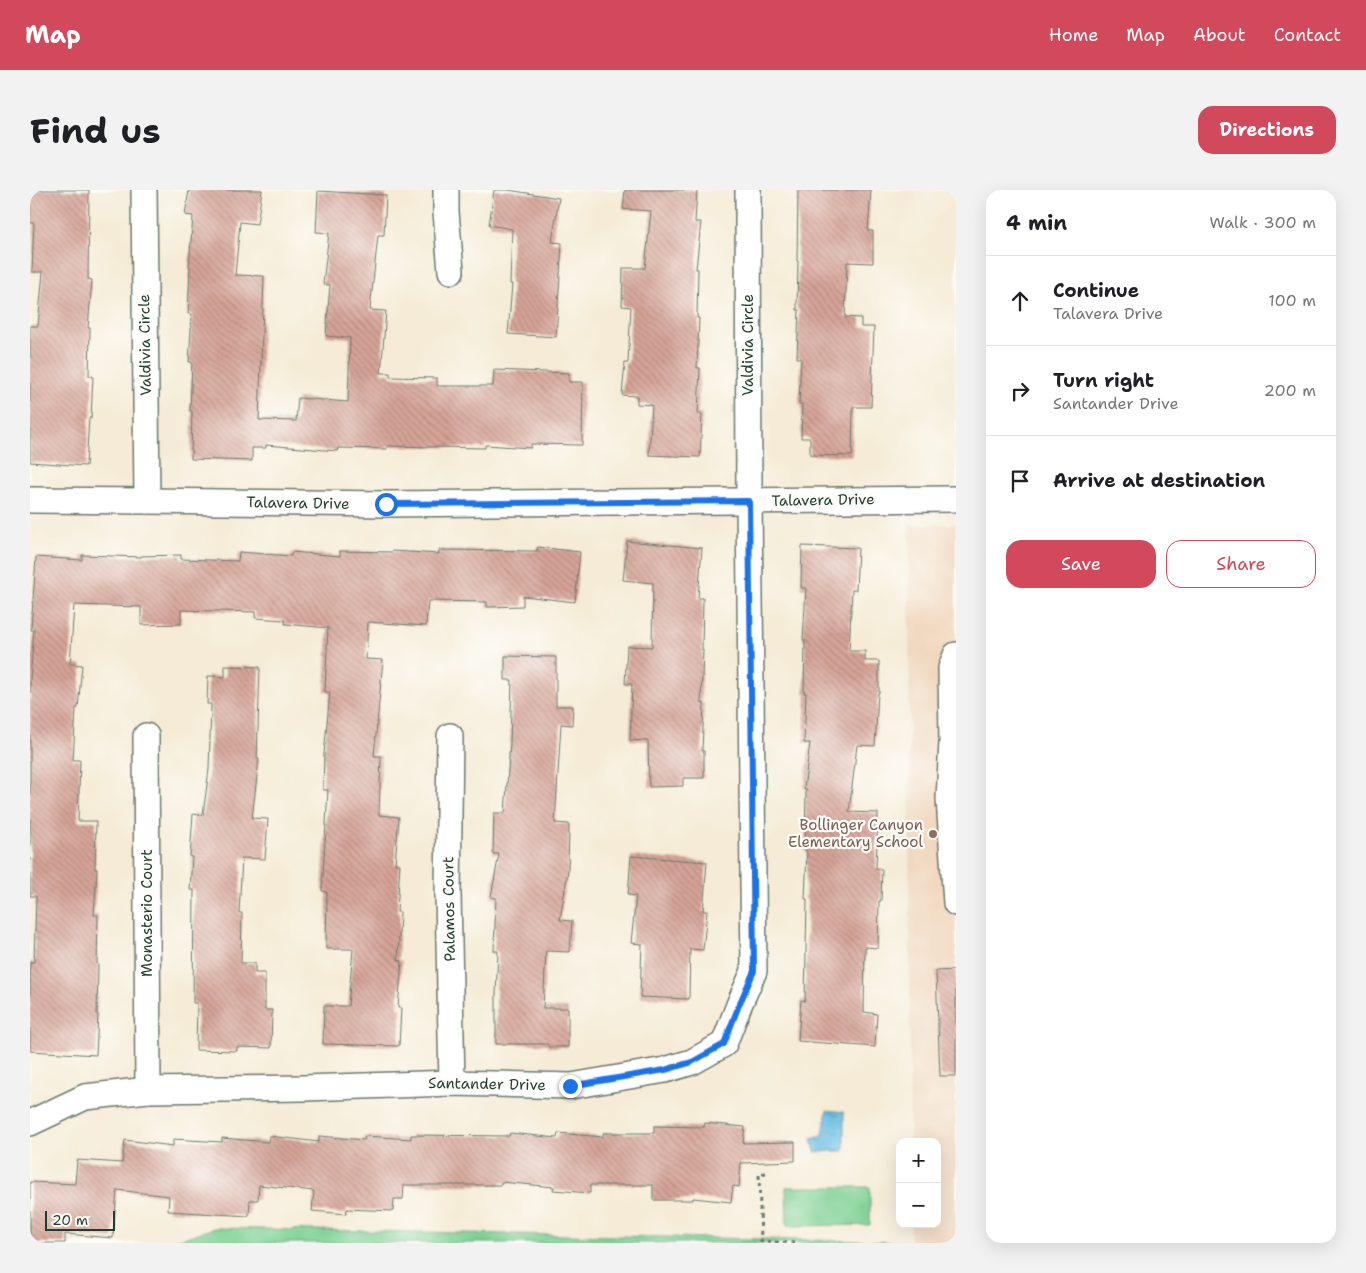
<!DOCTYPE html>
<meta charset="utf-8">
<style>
:root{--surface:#fff;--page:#f2f2f2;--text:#202124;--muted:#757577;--line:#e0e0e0;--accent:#d1495b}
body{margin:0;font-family:"Shantell Sans",sans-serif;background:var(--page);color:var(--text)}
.controls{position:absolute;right:15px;bottom:15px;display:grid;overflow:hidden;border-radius:10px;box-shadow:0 5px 20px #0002}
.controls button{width:45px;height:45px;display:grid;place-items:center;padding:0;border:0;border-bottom:1px solid var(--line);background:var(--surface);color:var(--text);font:25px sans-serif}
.scale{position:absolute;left:15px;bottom:12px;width:70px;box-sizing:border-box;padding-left:5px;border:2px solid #1f3d34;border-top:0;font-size:14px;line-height:18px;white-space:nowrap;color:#1f3d34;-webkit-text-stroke:4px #fdfcf7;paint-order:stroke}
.stop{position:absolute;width:15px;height:15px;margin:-11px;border:4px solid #1a73e8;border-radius:50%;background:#fff}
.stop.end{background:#1a73e8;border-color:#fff;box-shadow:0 1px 5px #0008}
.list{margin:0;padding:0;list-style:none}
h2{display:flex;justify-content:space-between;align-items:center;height:65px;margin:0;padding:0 20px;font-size:21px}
h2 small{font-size:16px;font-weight:400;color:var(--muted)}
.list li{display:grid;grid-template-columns:32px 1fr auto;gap:15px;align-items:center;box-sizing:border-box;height:90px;padding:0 20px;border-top:1px solid var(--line)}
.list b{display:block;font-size:19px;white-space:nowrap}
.list p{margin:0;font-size:16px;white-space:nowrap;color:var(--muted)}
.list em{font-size:16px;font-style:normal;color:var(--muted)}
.actions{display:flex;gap:10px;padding:15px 20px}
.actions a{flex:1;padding:11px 0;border:1px solid var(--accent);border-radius:15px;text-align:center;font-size:18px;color:var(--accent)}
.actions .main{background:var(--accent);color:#fff}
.icon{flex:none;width:28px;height:28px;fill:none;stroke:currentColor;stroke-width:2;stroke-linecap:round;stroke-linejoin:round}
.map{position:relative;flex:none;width:926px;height:1053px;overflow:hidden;border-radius:15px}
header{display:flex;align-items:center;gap:30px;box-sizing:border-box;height:70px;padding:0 25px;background:var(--accent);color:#fff}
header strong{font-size:24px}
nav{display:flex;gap:28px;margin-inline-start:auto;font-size:18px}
.intro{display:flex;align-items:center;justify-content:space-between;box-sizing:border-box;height:120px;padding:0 30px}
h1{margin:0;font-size:35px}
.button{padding:12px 22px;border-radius:15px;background:var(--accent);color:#fff;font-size:18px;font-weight:700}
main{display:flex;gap:30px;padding:0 30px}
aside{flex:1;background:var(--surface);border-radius:15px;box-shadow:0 5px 20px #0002}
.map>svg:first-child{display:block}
.built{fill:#f0d6bc}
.green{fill:#7dd093;stroke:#4e8664}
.water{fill:url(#water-ripples);stroke:#427c8a}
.building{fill:url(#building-back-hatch)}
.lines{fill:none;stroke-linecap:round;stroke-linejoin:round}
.minor-casing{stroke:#6a7a6d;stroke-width:28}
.path{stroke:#6a7a6d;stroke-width:3;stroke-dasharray:4 4;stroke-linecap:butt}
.minor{stroke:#fff;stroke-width:25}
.route{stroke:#1a73e8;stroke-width:6}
.education-dot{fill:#8d6e63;stroke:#fdfcf7;stroke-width:2}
.labels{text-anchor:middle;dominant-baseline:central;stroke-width:4.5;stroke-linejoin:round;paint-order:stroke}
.street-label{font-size:15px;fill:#1f3d34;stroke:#fdfcf7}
.education-label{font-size:15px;fill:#785e54;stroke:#fdfcf7;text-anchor:end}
</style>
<header>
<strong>Map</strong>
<nav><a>Home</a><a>Map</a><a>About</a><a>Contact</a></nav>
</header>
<div class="intro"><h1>Find us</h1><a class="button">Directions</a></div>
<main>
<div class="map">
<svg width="926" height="1053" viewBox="0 0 926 1053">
<defs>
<pattern id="water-ripples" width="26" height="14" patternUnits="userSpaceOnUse" patternTransform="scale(1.25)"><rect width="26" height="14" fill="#64bae1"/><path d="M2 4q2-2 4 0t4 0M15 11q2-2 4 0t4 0" fill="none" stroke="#5298b7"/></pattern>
<pattern id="building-back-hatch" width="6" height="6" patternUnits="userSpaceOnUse" patternTransform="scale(1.25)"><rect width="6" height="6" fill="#d7a498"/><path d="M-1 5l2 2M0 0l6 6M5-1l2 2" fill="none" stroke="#ae877d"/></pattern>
</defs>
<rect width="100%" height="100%" fill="#fdfcf7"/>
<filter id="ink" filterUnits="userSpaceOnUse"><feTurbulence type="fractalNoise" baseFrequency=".02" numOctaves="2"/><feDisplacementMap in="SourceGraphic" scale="10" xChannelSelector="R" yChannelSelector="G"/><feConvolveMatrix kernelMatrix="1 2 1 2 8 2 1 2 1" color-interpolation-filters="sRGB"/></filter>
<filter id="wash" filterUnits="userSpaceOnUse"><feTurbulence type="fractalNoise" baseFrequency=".0096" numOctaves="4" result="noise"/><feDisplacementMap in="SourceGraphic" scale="20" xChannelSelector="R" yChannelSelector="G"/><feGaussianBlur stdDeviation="1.12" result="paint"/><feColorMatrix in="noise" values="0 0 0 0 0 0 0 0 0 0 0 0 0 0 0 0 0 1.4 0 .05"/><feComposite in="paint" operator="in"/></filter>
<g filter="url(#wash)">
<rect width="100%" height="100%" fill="#f5ebd6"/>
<path class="built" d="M 926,334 L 926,1053 L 887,1053 L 881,1052 L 880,1034 L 907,1034 L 907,952 L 880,952 L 879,335 Z"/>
<g class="green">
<path d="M 756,997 L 840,997 L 840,1035 L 757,1036 Z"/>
<path d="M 184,1038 L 880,1052 L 887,1053 L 137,1053 Z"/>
</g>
<path class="water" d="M 797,920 L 814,922 L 814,961 L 785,962 L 782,948 L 793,945 Z"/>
<g id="blocks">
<g class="building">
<path d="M 0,0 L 59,0 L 58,89 L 62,90 L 58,138 L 60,138 L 59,186 L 63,186 L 61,228 L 59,228 L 56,276 L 0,272 L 0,136 L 8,136 L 13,82 L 2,82 L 4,33 L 0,33 Z"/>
<path d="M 159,0 L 232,0 L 227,34 L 210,32 L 205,85 L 234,86 L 229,230 L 266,231 L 268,208 L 318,212 L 320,148 L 296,146 L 300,95 L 293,94 L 299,43 L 286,42 L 288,1 L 356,5 L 354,45 L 348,45 L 340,120 L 356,121 L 351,183 L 360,183 L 360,187 L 407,188 L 407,196 L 463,196 L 464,180 L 539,183 L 539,192 L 553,192 L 552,255 L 501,254 L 501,258 L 455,255 L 455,258 L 357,256 L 357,259 L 308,258 L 307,261 L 236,255 L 236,258 L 222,258 L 222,271 L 161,269 L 162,221 L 160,221 L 162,172 L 159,172 L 162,124 L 158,124 L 160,77 L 159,77 L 163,26 L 155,25 Z"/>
<path d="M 464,0 L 478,0 L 529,8 L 522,52 L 532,53 L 526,147 L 478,144 L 482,94 L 480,94 L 482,39 L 459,35 Z"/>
<path d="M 595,0 L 667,0 L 665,32 L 671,32 L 666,79 L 668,79 L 667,128 L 669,128 L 667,178 L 670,178 L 668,224 L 672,224 L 670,267 L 619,265 L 622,215 L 607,214 L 607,206 L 592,205 L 595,173 L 598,173 L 601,117 L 592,116 L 593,78 L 615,78 L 621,21 L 593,19 Z"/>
<path d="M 768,0 L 841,0 L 838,41 L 843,41 L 843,73 L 817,72 L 815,127 L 831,128 L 831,137 L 844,137 L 841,217 L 823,217 L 822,266 L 780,265 L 780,248 L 771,248 L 772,214 L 769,214 L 771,168 L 767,168 L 769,120 L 767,120 L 768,71 L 767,71 Z"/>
<path d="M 597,351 L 672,358 L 668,408 L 673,408 L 672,460 L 673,460 L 671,513 L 674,513 L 672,561 L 674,561 L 674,588 L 653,588 L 653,596 L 619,597 L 618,551 L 600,550 L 602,494 L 595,494 L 597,456 L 622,457 L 623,393 L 593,390 Z"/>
<path d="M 772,356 L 828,358 L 826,400 L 822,400 L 819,461 L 835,461 L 835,471 L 849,471 L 849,503 L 848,503 L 845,556 L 827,555 L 819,622 L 848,623 L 846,679 L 852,679 L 851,711 L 849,711 L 848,758 L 835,757 L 834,822 L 847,824 L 845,857 L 768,851 L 771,810 L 775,811 L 777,709 L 775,709 L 777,661 L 775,661 L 776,599 L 774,599 L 780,553 L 774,553 L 776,503 L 774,503 L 775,450 L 773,450 L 776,398 L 771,398 Z"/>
<path d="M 508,357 L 550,362 L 545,412 L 493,406 L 493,416 L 457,417 L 457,412 L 398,411 L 396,436 L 338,432 L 336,469 L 353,470 L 344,566 L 351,566 L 349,625 L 369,627 L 365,674 L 370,674 L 367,722 L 370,722 L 368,770 L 372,771 L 368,818 L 371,818 L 369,856 L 293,854 L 294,816 L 318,816 L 323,759 L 296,759 L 297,702 L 292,701 L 298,600 L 293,600 L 294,564 L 300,502 L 295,502 L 298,438 L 255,434 L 255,430 L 225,428 L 225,422 L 151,420 L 151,434 L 111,435 L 111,417 L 44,415 L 40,474 L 52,475 L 48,518 L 46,518 L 43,570 L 50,570 L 48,631 L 66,631 L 65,679 L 67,679 L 64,725 L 68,725 L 67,774 L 68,774 L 67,825 L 68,825 L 66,865 L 0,861 L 0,772 L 4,772 L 6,706 L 0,706 L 0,490 L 4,440 L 1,440 L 6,367 L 52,370 L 52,365 L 111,367 L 111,366 L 151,365 L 151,369 L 208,371 L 209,362 L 261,366 L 262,362 L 310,366 L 310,361 L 362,362 L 362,361 L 409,364 L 409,360 L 507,361 Z"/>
<path d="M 475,466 L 526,467 L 526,516 L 543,516 L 542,535 L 531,534 L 525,633 L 539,634 L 538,681 L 530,730 L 542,731 L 540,762 L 516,761 L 513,818 L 538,818 L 538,857 L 518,857 L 518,854 L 466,854 L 466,805 L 468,761 L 464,761 L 466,708 L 461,707 L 469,664 L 463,664 L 464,623 L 475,623 L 480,553 L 482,490 L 475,490 Z"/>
<path d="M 195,476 L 230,477 L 227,569 L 229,569 L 222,628 L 238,629 L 235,669 L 212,668 L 209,723 L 212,723 L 211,773 L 225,773 L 225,783 L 235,783 L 235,820 L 242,820 L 241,858 L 207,857 L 207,861 L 166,860 L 167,813 L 163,813 L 164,700 L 160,700 L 162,667 L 160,667 L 163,624 L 173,625 L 179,579 L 181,514 L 177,514 L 178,486 L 195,487 Z"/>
<path d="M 601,666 L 677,672 L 673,721 L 677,721 L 673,760 L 660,759 L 659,809 L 610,807 L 612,754 L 601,753 L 606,706 L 598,705 Z"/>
<path d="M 926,780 L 926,886 L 910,886 L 906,781 Z"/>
<path d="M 675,933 L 715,937 L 713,953 L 765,952 L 765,971 L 711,973 L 709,997 L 703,996 L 701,1012 L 663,1008 L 663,1010 L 623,1010 L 623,995 L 560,995 L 560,1003 L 523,1000 L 524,997 L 471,992 L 471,995 L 374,995 L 373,1009 L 364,1009 L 363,1021 L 317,1019 L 316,1024 L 282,1021 L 284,1001 L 229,995 L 228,1010 L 220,1010 L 219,1026 L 138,1021 L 139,1006 L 87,1000 L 83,1048 L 35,1044 L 35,1053 L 0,1053 L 0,992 L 45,994 L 47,970 L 92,973 L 95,950 L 143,956 L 143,949 L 192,952 L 192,948 L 238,952 L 239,946 L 289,952 L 289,946 L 334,950 L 335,946 L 381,949 L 381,945 L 479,946 L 480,943 L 527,948 L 528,943 L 573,947 L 573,943 L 624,943 L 624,936 L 674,937 Z"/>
</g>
</g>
</g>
<g filter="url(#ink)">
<use href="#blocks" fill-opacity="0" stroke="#6a7a6d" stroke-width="1"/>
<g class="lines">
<defs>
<g id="minor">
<path d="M 114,0 L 117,311"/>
<path d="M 416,0 L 416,22 L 421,81"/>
<path d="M 0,310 L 117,311 L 356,314 L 926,309"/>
<path d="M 926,465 L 921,478 L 922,552 L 919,609 L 926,713"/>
<path d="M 116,546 L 118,900"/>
<path d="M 420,546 L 418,705 L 422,893"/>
<path d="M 0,933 L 55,907 L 118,900 L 274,898 L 422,893 L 541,896 L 635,880 L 662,872 L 694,854 L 709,815 L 724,781 L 719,311 L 718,0"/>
</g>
</defs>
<use href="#minor" class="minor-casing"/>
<path class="path" d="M 736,983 L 729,984 L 731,1051 L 764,1053"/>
<use href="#minor" class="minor"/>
</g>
</g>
<g class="lines" filter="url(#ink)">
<path class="route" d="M 356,314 L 719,311 L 724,781 L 709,815 L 694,854 L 662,872 L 635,880 L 540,896"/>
</g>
<circle class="education-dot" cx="903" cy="644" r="5"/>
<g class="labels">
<g class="street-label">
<text transform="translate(115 155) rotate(-91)">Valdivia Circle</text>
<text transform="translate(718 155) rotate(-90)">Valdivia Circle</text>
<text transform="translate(793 310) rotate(-1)">Talavera Drive</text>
<text transform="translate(268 313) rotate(1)">Talavera Drive</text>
<text transform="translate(419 719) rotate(-91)">Palamos Court</text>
<text transform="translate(117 723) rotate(-90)">Monasterio Court</text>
<text transform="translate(457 894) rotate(1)">Santander Drive</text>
</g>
<g class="education-label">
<text x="893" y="635">Bollinger Canyon<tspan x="893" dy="17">Elementary School</tspan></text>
</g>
</g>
</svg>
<div class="controls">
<button>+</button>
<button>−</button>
</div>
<div class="scale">20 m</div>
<div class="stop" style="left:356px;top:314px"></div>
<div class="stop end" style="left:540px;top:896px"></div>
</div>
<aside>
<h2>4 min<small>Walk · 300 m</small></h2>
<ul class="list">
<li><svg class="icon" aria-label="ahead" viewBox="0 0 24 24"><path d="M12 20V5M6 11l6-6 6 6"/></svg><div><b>Continue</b><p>Talavera Drive</p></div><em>100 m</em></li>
<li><svg class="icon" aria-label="right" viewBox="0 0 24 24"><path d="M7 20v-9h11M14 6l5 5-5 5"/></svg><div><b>Turn right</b><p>Santander Drive</p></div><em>200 m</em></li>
<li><svg class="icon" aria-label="arrive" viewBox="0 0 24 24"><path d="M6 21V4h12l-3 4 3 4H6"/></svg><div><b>Arrive at destination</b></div></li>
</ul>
<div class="actions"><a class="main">Save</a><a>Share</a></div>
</aside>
</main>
